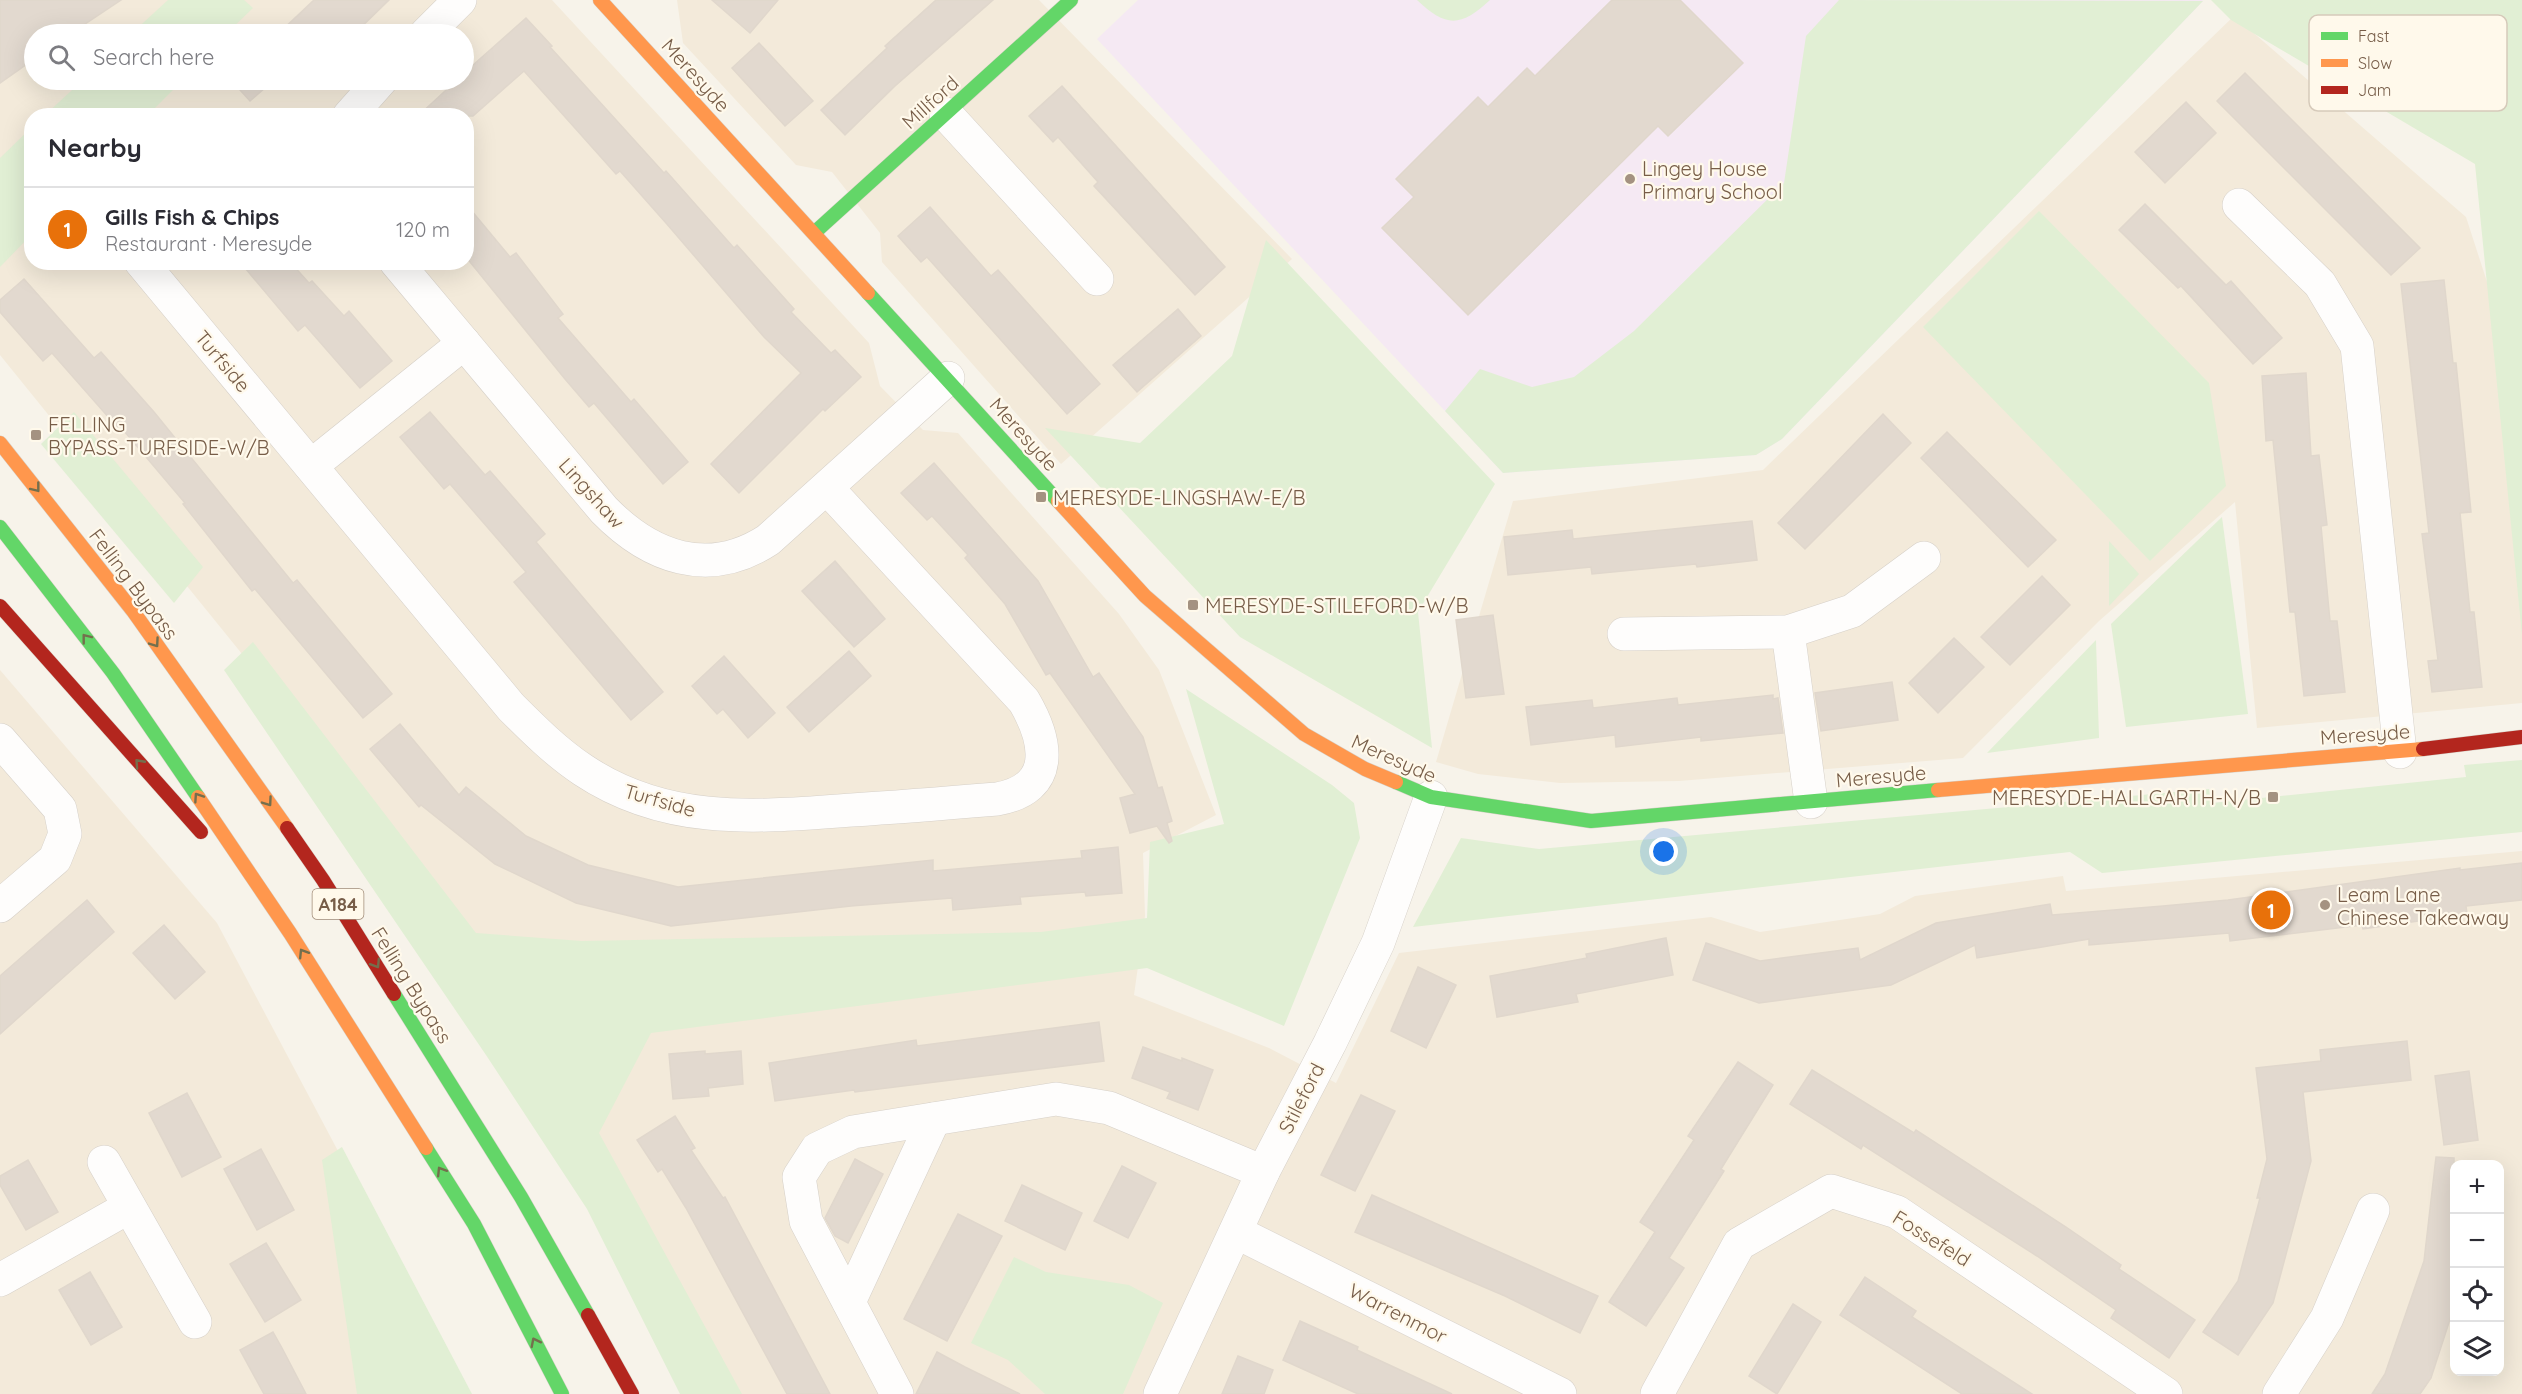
<!DOCTYPE html>
<meta charset="utf-8">
<style>
:root{--surface:#fff;--page:#f7f7f7;--text:#2b2b33;--muted:#7c7c81;--line:#e1e1e2;--accent:#615956}
body{margin:0;font-family:Quicksand,sans-serif;background:var(--page);color:var(--text)}
.controls{position:absolute;right:18px;bottom:18px;display:grid;overflow:hidden;border-radius:12px;box-shadow:0 6px 24px #0002}
.controls button{width:54px;height:54px;display:grid;place-items:center;padding:0;border:0;border-bottom:2px solid var(--line);background:var(--surface);color:var(--text);font:30px sans-serif}
.you{position:absolute;left:1664px;top:852px;width:21px;height:21px;margin:-15px;border:4px solid #fff;border-radius:50%;background:#1a73e8;box-shadow:0 0 0 9px #1a73e833}
.badge{display:grid;place-items:center;width:39px;height:39px;border-radius:50%;background:var(--accent);color:#fff;font-size:20px;font-weight:700}
.pin{position:absolute;translate:-50% -50%;border:3px solid #fff;box-shadow:0 2px 6px #0006}
.list{margin:0;padding:0;list-style:none}
h2{display:flex;justify-content:space-between;align-items:center;height:78px;margin:0;padding:0 24px;font-size:26px}
h2 small{font-size:20px;font-weight:400;color:var(--muted)}
.list li{display:grid;grid-template-columns:39px 1fr auto;gap:18px;align-items:center;box-sizing:border-box;height:84px;padding:0 24px;border-top:2px solid var(--line)}
.list b{display:block;font-size:22px;white-space:nowrap}
.list p{margin:0;font-size:20px;white-space:nowrap;color:var(--muted)}
.list em{font-size:20px;font-style:normal;color:var(--muted)}
.icon{flex:none;width:33px;height:33px;fill:none;stroke:currentColor;stroke-width:2;stroke-linecap:round;stroke-linejoin:round}
.map{position:relative;flex:none;width:2522px;height:1394px;overflow:hidden}
.search{position:absolute;background:var(--surface);box-shadow:0 6px 24px #0002;left:24px;top:24px;width:450px;height:66px;display:flex;align-items:center;gap:15px;box-sizing:border-box;padding:0 21px;border-radius:33px;color:var(--muted);font-size:22px}
.panel{position:absolute;background:var(--surface);box-shadow:0 6px 24px #0002;left:24px;top:108px;width:450px;height:162px;border-radius:24px}
.map>svg:first-child{display:block}
.residential{fill:#f3eada;fill-rule:evenodd}
.education{fill:#f5e9f3}
.green{fill:#e1efd4}
.building{fill:#e2d9cf;stroke:#e0d7cc;stroke-width:1.5}
.lines{fill:none;stroke-linecap:round;stroke-linejoin:round}
.street-casing{stroke:#d6d0c8;stroke-width:34}
.fast-casing{stroke:#d7d0c8;stroke-width:15}
.slow-casing{stroke:#d7d0c8;stroke-width:15}
.jam-casing{stroke:#d7d0c8;stroke-width:15}
.street{stroke:#fefdfc;stroke-width:33}
.fast{stroke:#63d668;stroke-width:14}
.slow{stroke:#ff974d;stroke-width:14}
.jam{stroke:#b3261e;stroke-width:14}
.oneway{stroke:#746f4d}
.poi-dot{fill:#a49281;stroke:#fff9eb;stroke-width:2}
.labels{text-anchor:middle;dominant-baseline:central;stroke-width:4.5;stroke-linejoin:round;paint-order:stroke}
.shield{fill:#fff9eb;stroke:#a08c79;stroke-width:1.5}
.shield-label{font-size:18px;font-weight:bold;fill:#775d48}
.street-label{font-size:20px;fill:#775d48;stroke:#fff9eb}
.poi-label{font-size:20px;fill:#775d48;stroke:#fff9eb;text-anchor:start}
.key{fill:#fff9eb;stroke:#d6caba;stroke-width:1.5}
.key-label{font-size:16px;fill:#775d48}
</style>
<div class="map">
<svg width="2522" height="1394" viewBox="0 0 2522 1394">
<rect width="100%" height="100%" fill="#f7f3ea"/>
<g class="residential">
<path d="M 0,0 L 552,0 L 869,343 L 880,386 L 923,430 L 958,433 L 1119,614 L 1159,670 L 1216,815 L 1143,853 L 1145,916 L 1134,995 L 1269,1048 L 1336,1083 L 1399,953 L 1711,917 L 1760,932 L 1880,914 L 1915,896 L 2063,876 L 2066,891 L 2522,851 L 2522,1394 L 727,1394 L 263,680 L 0,355 ZM 34,34 L 464,34 L 464,80 L 34,80 ZM 32,116 L 466,116 L 466,262 L 32,262 ZM 2454,1164 L 2500,1164 L 2500,1372 L 2454,1372 Z"/>
<path d="M 677,0 L 1039,0 L 1292,259 L 1061,464 L 882,262 L 880,233 L 832,172 L 796,165 L 683,43 Z"/>
<path d="M 2234,16 L 2466,217 L 2522,390 L 2522,703 L 2257,728 L 2235,502 L 2099,621 L 1963,758 L 1679,781 L 1560,783 L 1478,774 L 1436,762 L 1513,501 L 1763,470 Z"/>
<path d="M 0,670 L 217,923 L 467,1394 L 0,1394 Z"/>
</g>
<path class="education" d="M 1138,0 L 2202,0 L 2203,1 L 1782,439 L 1756,455 L 1503,473 L 1097,39 Z"/>
<g class="green">
<path d="M 168,0 L 244,0 L 253,8 L 226,34 L 131,34 Z"/>
<path d="M 1417,0 L 1490,0 C 1461,27 1446,28 1417,0 Z"/>
<path d="M 1839,0 L 2203,1 L 1782,439 L 1756,455 L 1503,473 L 1445,411 L 1480,369 L 1532,387 L 1574,377 L 1634,331 L 1784,183 L 1806,36 Z"/>
<path d="M 2211,0 L 2522,0 L 2522,635 L 2475,164 L 2231,20 Z"/>
<path d="M 83,80 L 183,80 L 148,115 L 45,115 Z"/>
<path d="M 31,128 L 31,235 L 0,267 L 0,158 Z"/>
<path d="M 2039,211 L 2209,383 L 2226,486 L 2150,561 L 1923,327 Z"/>
<path d="M 1266,240 L 1495,484 L 1418,612 L 1432,748 L 1240,637 L 1045,428 L 1140,443 L 1232,356 Z"/>
<path d="M 74,412 L 203,567 L 174,603 L 41,444 Z"/>
<path d="M 2222,517 L 2248,714 L 2126,727 L 2111,624 Z"/>
<path d="M 2109,541 L 2139,574 L 2109,606 Z"/>
<path d="M 2096,640 L 2099,738 L 1987,753 Z"/>
<path d="M 253,642 L 476,933 L 582,941 L 1041,932 L 1147,918 L 1150,842 L 1224,824 L 1186,689 L 1332,785 L 1354,803 L 1360,838 L 1284,1026 L 1147,968 L 651,1033 L 599,1133 L 742,1394 L 680,1394 L 587,1209 L 486,1055 L 224,670 Z"/>
<path d="M 2522,760 L 2522,832 L 2102,873 L 2070,852 L 1413,927 L 1461,838 L 1539,849 L 2209,789 L 2212,803 L 2466,777 L 2464,765 Z"/>
<path d="M 342,1147 L 472,1394 L 357,1394 L 322,1160 Z"/>
<path d="M 1014,1257 L 1046,1272 L 1129,1285 L 1163,1303 L 1123,1394 L 1045,1394 L 1008,1360 L 971,1343 Z"/>
</g>
<g class="building">
<path d="M 0,0 L 121,0 L 70,34 L 34,34 L 34,59 L 0,83 Z"/>
<path d="M 314,0 L 389,0 L 354,34 L 278,34 Z"/>
<path d="M 712,0 L 778,0 L 750,33 Z"/>
<path d="M 936,0 L 993,0 L 895,86 L 845,135 L 821,110 L 887,48 L 885,46 Z"/>
<path d="M 1612,0 L 1680,0 L 1743,63 L 1668,136 L 1658,126 L 1468,315 L 1382,228 L 1414,197 L 1396,179 L 1478,97 L 1488,107 L 1527,68 L 1535,76 Z"/>
<path d="M 526,18 L 552,46 L 550,47 L 664,173 L 666,171 L 734,248 L 737,245 L 794,309 L 791,312 L 831,353 L 835,350 L 861,377 L 825,411 L 823,409 L 739,493 L 711,464 L 801,373 L 764,337 L 666,223 L 620,171 L 616,174 L 524,71 L 473,116 L 418,116 L 457,80 L 464,80 L 464,73 Z"/>
<path d="M 759,43 L 813,101 L 785,126 L 732,68 Z"/>
<path d="M 2245,73 L 2420,248 L 2391,275 L 2217,101 Z"/>
<path d="M 231,80 L 274,80 L 250,101 Z"/>
<path d="M 1062,86 L 1225,267 L 1195,295 L 1094,186 L 1098,182 L 1058,137 L 1053,142 L 1029,116 Z"/>
<path d="M 2186,102 L 2216,133 L 2165,183 L 2135,152 Z"/>
<path d="M 466,204 L 510,257 L 516,253 L 563,314 L 558,318 L 631,402 L 634,399 L 688,462 L 663,484 L 594,403 L 589,407 L 565,379 L 466,257 Z"/>
<path d="M 2145,204 L 2226,285 L 2231,281 L 2282,338 L 2253,364 L 2181,286 L 2178,288 L 2119,230 Z"/>
<path d="M 930,207 L 991,276 L 998,270 L 1100,384 L 1067,414 L 927,257 L 921,262 L 898,236 Z"/>
<path d="M 240,262 L 291,263 L 309,283 L 312,281 L 344,316 L 349,311 L 392,361 L 360,388 L 305,325 L 298,331 Z"/>
<path d="M 24,279 L 94,358 L 101,352 L 154,412 L 293,583 L 297,580 L 392,694 L 363,718 L 255,589 L 252,591 L 183,504 L 185,503 L 119,425 L 117,427 L 52,353 L 43,361 L 0,312 L 0,300 Z"/>
<path d="M 2444,280 L 2453,363 L 2456,363 L 2471,512 L 2460,513 L 2470,612 L 2474,612 L 2482,687 L 2432,692 L 2428,661 L 2438,660 L 2422,534 L 2429,533 L 2401,284 Z"/>
<path d="M 1178,309 L 1201,336 L 1137,392 L 1113,365 Z"/>
<path d="M 2306,373 L 2311,456 L 2319,455 L 2327,525 L 2321,526 L 2330,621 L 2337,621 L 2345,692 L 2304,696 L 2295,612 L 2290,612 L 2273,440 L 2266,441 L 2262,376 Z"/>
<path d="M 430,412 L 485,475 L 490,471 L 545,534 L 536,542 L 663,692 L 631,720 L 514,582 L 526,572 L 450,484 L 444,489 L 400,437 Z"/>
<path d="M 1883,414 L 1911,443 L 1805,549 L 1778,523 Z"/>
<path d="M 1947,432 L 2056,540 L 2028,567 L 1921,458 Z"/>
<path d="M 934,463 L 1038,581 L 1093,677 L 1099,673 L 1143,737 L 1158,788 L 1162,787 L 1172,821 L 1167,823 L 1172,841 L 1169,843 L 1157,826 L 1130,833 L 1120,798 L 1135,794 L 1050,673 L 1046,675 L 1005,604 L 965,558 L 968,555 L 932,516 L 927,520 L 901,493 Z"/>
<path d="M 1752,521 L 1757,560 L 1697,567 L 1696,564 L 1592,574 L 1591,567 L 1508,575 L 1504,537 L 1572,530 L 1573,539 Z"/>
<path d="M 835,561 L 885,619 L 854,647 L 802,591 Z"/>
<path d="M 2042,576 L 2070,605 L 2010,665 L 1981,637 Z"/>
<path d="M 1493,615 L 1504,694 L 1466,698 L 1456,620 Z"/>
<path d="M 1954,638 L 1984,667 L 1938,713 L 1909,683 Z"/>
<path d="M 849,651 L 871,676 L 809,732 L 787,707 Z"/>
<path d="M 724,656 L 775,713 L 748,738 L 723,709 L 717,714 L 692,686 Z"/>
<path d="M 1892,682 L 1898,720 L 1821,731 L 1815,693 Z"/>
<path d="M 1773,695 L 1773,699 L 1778,698 L 1783,733 L 1701,741 L 1701,737 L 1616,747 L 1615,735 L 1531,745 L 1526,707 L 1592,700 L 1593,708 L 1677,698 L 1678,705 Z"/>
<path d="M 400,724 L 459,795 L 466,787 L 526,836 L 588,865 L 678,887 L 933,860 L 933,871 L 1082,858 L 1081,851 L 1118,847 L 1122,893 L 1086,896 L 1085,892 L 1020,897 L 1021,904 L 953,910 L 952,898 L 851,906 L 671,926 L 576,903 L 495,864 L 421,805 L 419,807 L 370,749 Z"/>
<path d="M 2522,863 L 2522,900 L 2466,906 L 2467,914 L 2363,929 L 2362,925 L 2230,941 L 2229,933 L 2089,945 L 2089,939 L 1977,958 L 1975,945 L 1891,985 L 1759,1003 L 1693,980 L 1706,943 L 1760,961 L 1858,948 L 1860,960 L 1936,923 L 2050,904 L 2052,915 L 2163,906 L 2228,900 L 2460,868 L 2460,870 Z"/>
<path d="M 87,900 L 114,932 L 0,1034 L 0,976 Z"/>
<path d="M 164,925 L 205,972 L 175,999 L 133,953 Z"/>
<path d="M 1666,938 L 1673,975 L 1576,994 L 1578,1002 L 1497,1017 L 1490,976 L 1587,958 L 1586,954 Z"/>
<path d="M 1418,967 L 1456,985 L 1426,1048 L 1391,1031 Z"/>
<path d="M 1099,1022 L 1104,1061 L 855,1092 L 854,1090 L 775,1101 L 769,1063 L 916,1040 L 917,1046 Z"/>
<path d="M 2407,1041 L 2411,1080 L 2303,1092 L 2311,1161 L 2273,1303 L 2238,1355 L 2203,1332 L 2238,1281 L 2260,1198 L 2257,1198 L 2267,1159 L 2256,1068 L 2321,1061 L 2320,1050 Z"/>
<path d="M 1143,1047 L 1182,1061 L 1182,1058 L 1213,1070 L 1198,1110 L 1167,1098 L 1170,1092 L 1132,1078 Z"/>
<path d="M 705,1051 L 705,1054 L 741,1051 L 743,1084 L 708,1088 L 709,1096 L 673,1099 L 669,1054 Z"/>
<path d="M 1738,1062 L 1773,1085 L 1721,1169 L 1724,1171 L 1669,1258 L 1684,1268 L 1646,1326 L 1609,1302 L 1655,1232 L 1640,1222 L 1694,1140 L 1688,1136 Z"/>
<path d="M 1812,1070 L 1914,1133 L 1916,1130 L 2066,1227 L 2121,1265 L 2119,1269 L 2195,1320 L 2169,1358 L 2111,1318 L 2116,1310 L 2037,1256 L 1863,1145 L 1861,1149 L 1790,1104 Z"/>
<path d="M 2469,1071 L 2478,1140 L 2444,1145 L 2435,1076 Z"/>
<path d="M 187,1093 L 221,1157 L 182,1177 L 149,1113 Z"/>
<path d="M 1361,1095 L 1395,1111 L 1355,1191 L 1321,1175 Z"/>
<path d="M 675,1116 L 695,1148 L 691,1150 L 723,1198 L 725,1197 L 830,1394 L 787,1394 L 686,1208 L 662,1169 L 658,1172 L 637,1140 Z"/>
<path d="M 261,1149 L 294,1210 L 257,1230 L 224,1169 Z"/>
<path d="M 2436,1157 L 2454,1158 L 2454,1307 L 2431,1378 L 2420,1394 L 2372,1394 L 2385,1374 L 2424,1261 Z"/>
<path d="M 855,1159 L 883,1174 L 848,1243 L 835,1236 L 825,1218 Z"/>
<path d="M 28,1160 L 58,1212 L 26,1230 L 0,1185 L 0,1176 Z"/>
<path d="M 1122,1166 L 1156,1183 L 1128,1238 L 1094,1221 Z"/>
<path d="M 1022,1185 L 1082,1213 L 1065,1250 L 1005,1221 Z"/>
<path d="M 1372,1195 L 1598,1296 L 1580,1333 L 1505,1296 L 1355,1232 Z"/>
<path d="M 958,1214 L 1002,1236 L 947,1341 L 904,1319 Z"/>
<path d="M 266,1243 L 301,1300 L 265,1322 L 230,1264 Z"/>
<path d="M 90,1272 L 122,1327 L 91,1345 L 59,1290 Z"/>
<path d="M 1865,1277 L 1916,1311 L 1912,1317 L 2032,1394 L 1962,1394 L 1840,1315 Z"/>
<path d="M 1793,1304 L 1821,1322 L 1777,1394 L 1749,1376 Z"/>
<path d="M 1300,1321 L 1358,1347 L 1357,1350 L 1452,1394 L 1358,1394 L 1283,1360 Z"/>
<path d="M 273,1332 L 282,1348 L 306,1394 L 264,1394 L 240,1350 Z"/>
<path d="M 937,1352 L 965,1367 L 1020,1394 L 916,1394 Z"/>
<path d="M 1238,1356 L 1273,1370 L 1264,1394 L 1222,1394 Z"/>
</g>
<g class="lines">
<defs>
<g id="street">
<path d="M 426,34 L 460,0"/>
<path d="M 946,114 L 1097,279"/>
<path d="M 349,116 L 381,80"/>
<path d="M 2239,205 L 2320,284 L 2357,346 L 2400,752"/>
<path d="M 141,262 L 511,707 C 533,729 556,752 583,770 C 667,826 757,817 852,810 C 900,807 949,803 997,799 C 1056,789 1048,742 1024,701 L 827,488"/>
<path d="M 396,262 L 604,510 C 650,557 708,579 768,540 L 948,378"/>
<path d="M 311,466 L 464,343"/>
<path d="M 1788,632 L 1811,802"/>
<path d="M 1624,634 L 1788,632 L 1852,611 L 1924,558"/>
<path d="M 0,740 L 60,809 L 65,834 L 55,859 L 0,906"/>
<path d="M 104,1162 L 195,1322"/>
<path d="M 1236,1232 L 1560,1394"/>
<path d="M 0,1280 L 129,1207"/>
<path d="M 849,1302 L 934,1119"/>
<path d="M 897,1394 L 806,1221 L 799,1177 L 817,1149 L 853,1132 L 1056,1099 L 1109,1108 L 1263,1172"/>
<path d="M 1160,1394 L 1263,1172 L 1330,1043 L 1378,943 L 1431,797"/>
<path d="M 1657,1394 L 1739,1244 L 1831,1191 L 1897,1212 L 2166,1394"/>
<path d="M 2279,1394 L 2327,1318 L 2373,1210"/>
</g>
<g id="fast">
<path d="M 814,233 L 1071,0"/>
<path d="M 868,293 L 1058,501"/>
<path d="M 0,527 L 113,673 L 198,797"/>
<path d="M 1396,782 L 1431,797 L 1591,821 L 1938,790"/>
<path d="M 394,994 L 521,1197 L 588,1315"/>
<path d="M 426,1148 L 474,1224 L 562,1394"/>
</g>
<g id="slow">
<path d="M 600,0 L 868,293"/>
<path d="M 0,443 L 133,611 L 287,828"/>
<path d="M 1058,501 L 1145,596 L 1304,734 L 1365,769 L 1396,782"/>
<path d="M 1938,790 L 2423,749"/>
<path d="M 198,797 L 290,933 L 426,1148"/>
</g>
<g id="jam">
<path d="M 0,606 L 201,832"/>
<path d="M 2423,749 L 2522,737"/>
<path d="M 287,828 L 323,880 L 394,994"/>
<path d="M 588,1315 L 632,1394"/>
</g>
</defs>
<use href="#street" class="street-casing"/>
<use href="#fast" class="fast-casing"/>
<use href="#slow" class="slow-casing"/>
<use href="#jam" class="jam-casing"/>
<use href="#street" class="street"/>
<use href="#fast" class="fast"/>
<use href="#slow" class="slow"/>
<use href="#jam" class="jam"/>
</g>
<defs><path id="oneway-chevron" d="M-2-3.5L2.5 0L-2 3.5" fill="none" stroke-width="1.6" stroke-linecap="round" stroke-linejoin="round" transform="scale(1.5)"/></defs>
<g class="oneway">
<use href="#oneway-chevron" transform="translate(36 488) rotate(52)"/>
<use href="#oneway-chevron" transform="translate(86 638) rotate(-128)"/>
<use href="#oneway-chevron" transform="translate(155 643) rotate(55)"/>
<use href="#oneway-chevron" transform="translate(139 763) rotate(-132)"/>
<use href="#oneway-chevron" transform="translate(198 797) rotate(-124)"/>
<use href="#oneway-chevron" transform="translate(268 802) rotate(55)"/>
<use href="#oneway-chevron" transform="translate(303 953) rotate(-122)"/>
<use href="#oneway-chevron" transform="translate(376 964) rotate(58)"/>
<use href="#oneway-chevron" transform="translate(441 1171) rotate(-122)"/>
<use href="#oneway-chevron" transform="translate(535 1342) rotate(-117)"/>
</g>
<g class="poi-dot">
<circle cx="1630" cy="179" r="6"/>
<rect x="30" y="429" width="12" height="12" rx="3"/>
<rect x="1035" y="491" width="12" height="12" rx="3"/>
<rect x="1187" y="599" width="12" height="12" rx="3"/>
<rect x="2267" y="791" width="12" height="12" rx="3"/>
<circle cx="2325" cy="905" r="6"/>
</g>
<g class="labels">
<rect class="shield" x="312.5" y="889" width="51" height="30" rx="4.5"/>
<g class="shield-label">
<text x="338" y="904">A184</text>
</g>
<g class="street-label">
<text transform="translate(696 75) rotate(48)">Meresyde</text>
<text transform="translate(930 102) rotate(-42)">Millford</text>
<text transform="translate(223 361) rotate(50)">Turfside</text>
<text transform="translate(1024 434) rotate(48)">Meresyde</text>
<text transform="translate(592 493) rotate(48)">Lingshaw</text>
<text transform="translate(134 584) rotate(53)">Felling Bypass</text>
<text transform="translate(2365 734) rotate(-4)">Meresyde</text>
<text transform="translate(1394 758) rotate(24)">Meresyde</text>
<text transform="translate(1881 776) rotate(-5)">Meresyde</text>
<text transform="translate(660 800) rotate(16)">Turfside</text>
<text transform="translate(412 985) rotate(58)">Felling Bypass</text>
<text transform="translate(1301 1098) rotate(-63)">Stileford</text>
<text transform="translate(1932 1238) rotate(32)">Fossefeld</text>
<text transform="translate(1398 1313) rotate(27)">Warrenmor</text>
</g>
<g class="poi-label">
<text x="1642" y="168">Lingey House<tspan x="1642" dy="23">Primary School</tspan></text>
<text x="48" y="424">FELLING<tspan x="48" dy="23">BYPASS-TURFSIDE-W/B</tspan></text>
<text x="1053" y="497">MERESYDE-LINGSHAW-E/B</text>
<text x="1205" y="605">MERESYDE-STILEFORD-W/B</text>
<text x="2261" y="797" text-anchor="end">MERESYDE-HALLGARTH-N/B</text>
<text x="2337" y="894">Leam Lane<tspan x="2337" dy="23">Chinese Takeaway</tspan></text>
</g>
</g>
<rect x="2309" y="15" width="198" height="96" rx="9" class="key"/>
<rect x="2321" y="32" width="27" height="8" fill="#63d668"/>
<rect x="2321" y="59" width="27" height="8" fill="#ff974d"/>
<rect x="2321" y="86" width="27" height="8" fill="#b3261e"/>
<g class="key-label">
<text x="2358" y="42">Fast</text>
<text x="2358" y="69">Slow</text>
<text x="2358" y="96">Jam</text>
</g>
</svg>
<div class="controls">
<button>+</button>
<button>−</button>
<button><svg class="icon" aria-label="locate" viewBox="0 0 24 24"><circle cx="12" cy="12" r="6"/><path d="M12 2v4M12 18v4M2 12h4M18 12h4"/></svg></button>
<button><svg class="icon" aria-label="layers" viewBox="0 0 24 24"><path d="M12 4l9 5-9 5-9-5zM3 14l9 5 9-5"/></svg></button>
</div>
<div class="you"></div>
<div class="pin badge" style="left:2271px;top:910px;background:#e8710a">1</div>
<div class="search"><svg class="icon" aria-label="search" viewBox="0 0 24 24"><circle cx="10" cy="10" r="6"/><path d="M15 15l6 6"/></svg>Search here</div>
<section class="panel">
<h2>Nearby<small></small></h2>
<ul class="list">
<li><span class="badge" style="background:#e8710a">1</span><div><b>Gills Fish &amp; Chips</b><p>Restaurant · Meresyde</p></div><em>120 m</em></li>
</ul>
</section>
</div>
